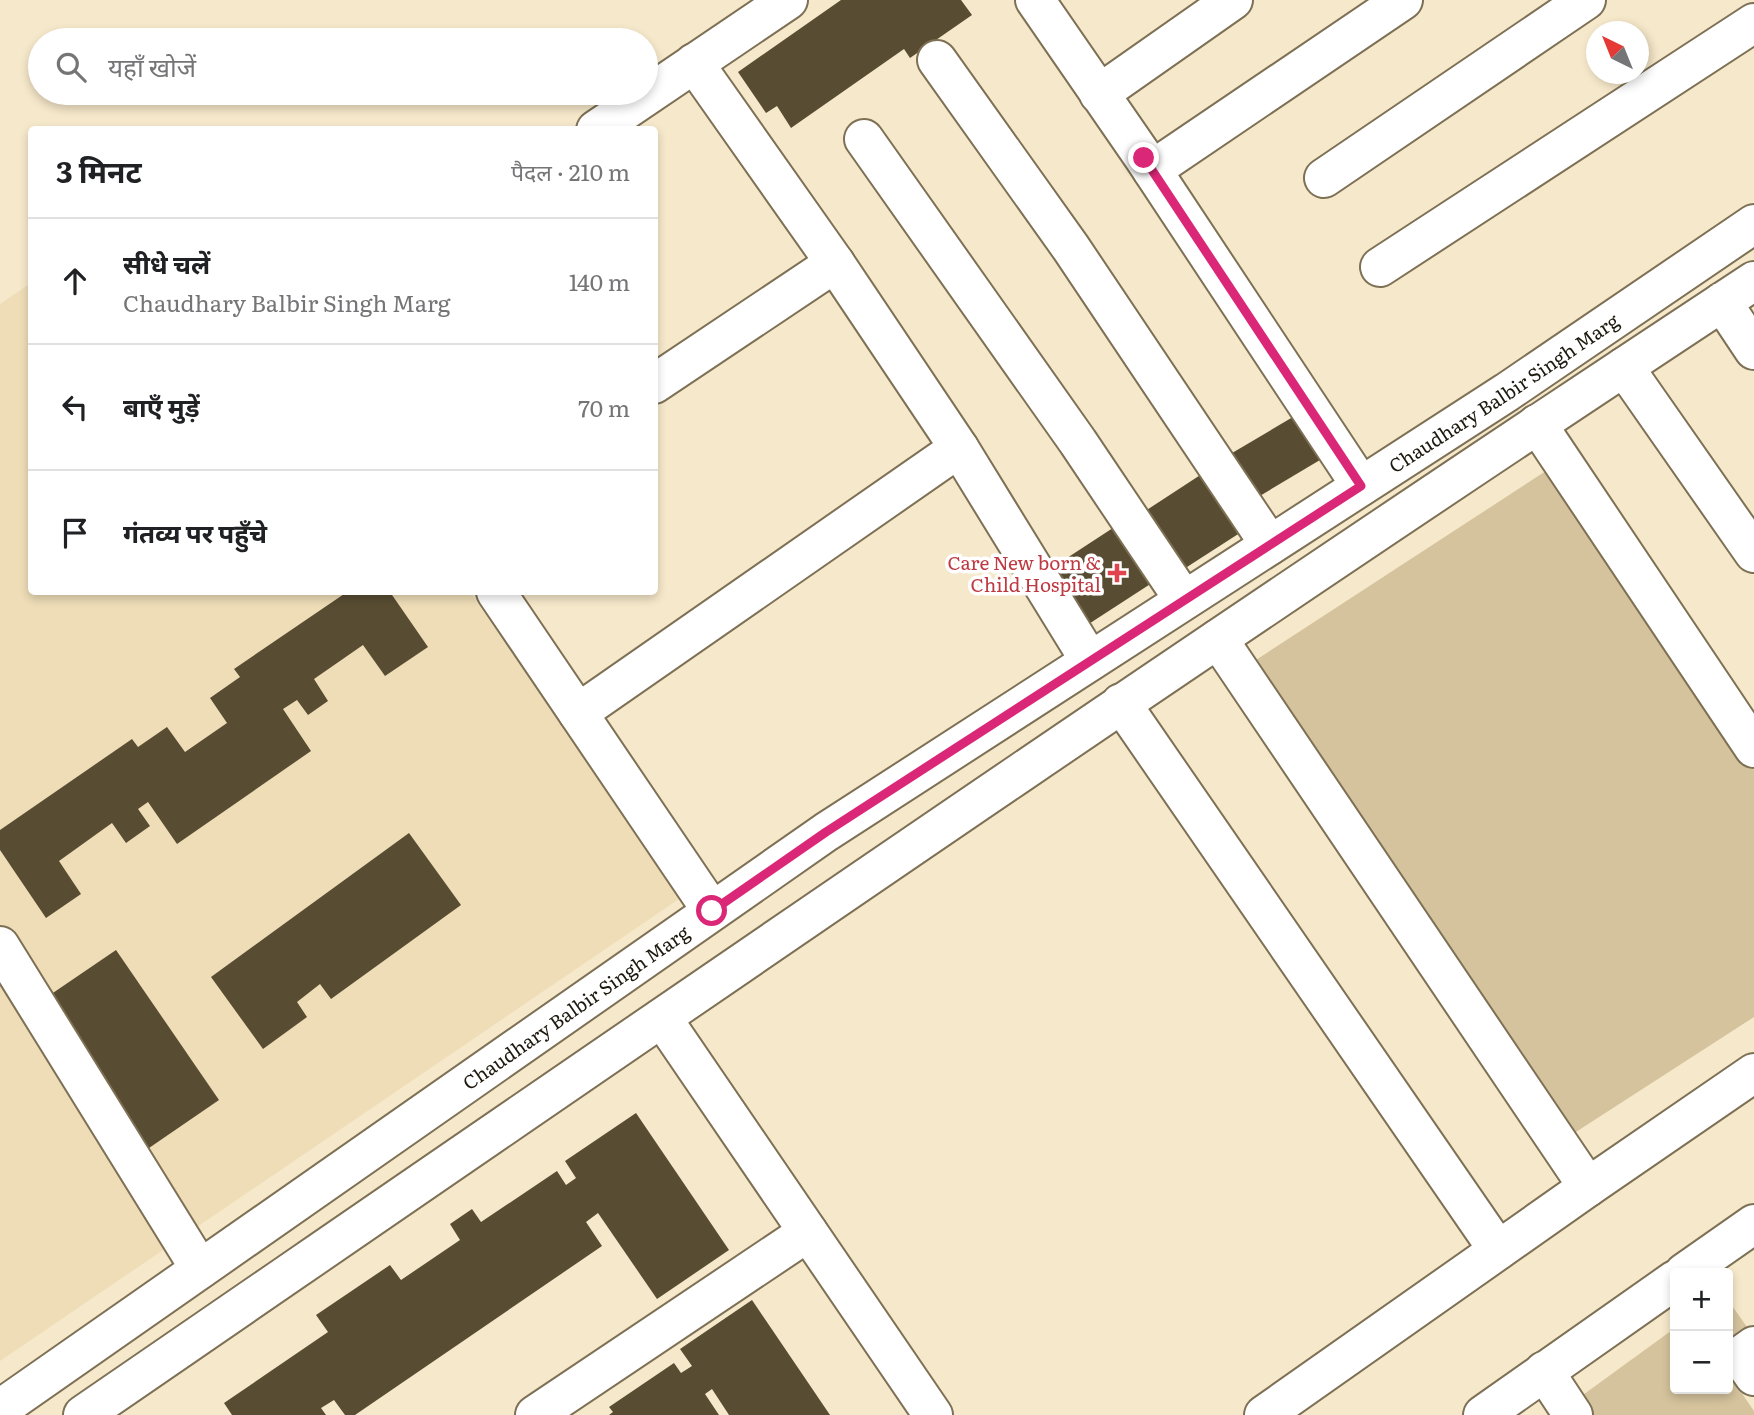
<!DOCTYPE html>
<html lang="hi">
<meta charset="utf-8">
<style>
:root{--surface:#fff;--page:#f6f6f6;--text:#202124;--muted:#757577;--line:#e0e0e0}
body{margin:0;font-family:Literata,"Noto Sans Devanagari",serif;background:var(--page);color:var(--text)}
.controls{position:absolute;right:21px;bottom:21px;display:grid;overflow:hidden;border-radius:7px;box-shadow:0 4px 10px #0003}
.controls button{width:63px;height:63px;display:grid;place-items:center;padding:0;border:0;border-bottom:2px solid var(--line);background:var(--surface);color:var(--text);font:35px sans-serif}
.compass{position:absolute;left:1586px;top:21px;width:63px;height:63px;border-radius:50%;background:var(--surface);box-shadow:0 4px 10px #0003;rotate:317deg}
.stop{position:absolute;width:21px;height:21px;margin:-16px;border:5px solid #db2777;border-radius:50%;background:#fff}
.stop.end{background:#db2777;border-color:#fff;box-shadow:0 2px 7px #0008}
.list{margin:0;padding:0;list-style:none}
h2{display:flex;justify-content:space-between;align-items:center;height:91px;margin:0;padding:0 28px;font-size:30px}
h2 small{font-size:23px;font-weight:400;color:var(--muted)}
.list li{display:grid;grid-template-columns:46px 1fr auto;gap:21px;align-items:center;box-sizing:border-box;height:126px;padding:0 28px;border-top:2px solid var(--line)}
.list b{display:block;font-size:26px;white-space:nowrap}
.list p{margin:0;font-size:23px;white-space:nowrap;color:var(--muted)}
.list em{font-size:23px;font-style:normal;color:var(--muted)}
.icon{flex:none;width:38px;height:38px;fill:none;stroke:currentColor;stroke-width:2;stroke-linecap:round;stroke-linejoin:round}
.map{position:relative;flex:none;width:1754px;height:1415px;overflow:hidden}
.search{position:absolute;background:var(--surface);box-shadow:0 4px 10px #0003;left:28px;top:28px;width:630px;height:77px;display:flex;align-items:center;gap:18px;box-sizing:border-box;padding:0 24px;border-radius:38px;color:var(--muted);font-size:26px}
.panel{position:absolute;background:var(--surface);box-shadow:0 4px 10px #0003;left:28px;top:126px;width:630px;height:469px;border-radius:7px}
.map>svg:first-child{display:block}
.built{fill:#eeddb7}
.green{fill:#d5c39d}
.building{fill:#584c32}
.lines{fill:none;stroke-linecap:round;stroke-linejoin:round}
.minor-casing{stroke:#7d7055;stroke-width:42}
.minor{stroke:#fff;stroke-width:38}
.route{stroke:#db2777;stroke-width:9}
.health-dot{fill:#e0444e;stroke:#fff;stroke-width:2.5}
.labels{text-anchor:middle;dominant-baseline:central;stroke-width:7;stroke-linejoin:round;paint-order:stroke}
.street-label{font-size:19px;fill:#1e190e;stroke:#fff}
.health-label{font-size:19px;fill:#be3a42;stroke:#fff;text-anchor:end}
</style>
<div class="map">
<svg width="1754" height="1415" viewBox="0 0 1754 1415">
<rect width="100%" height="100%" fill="#f6e8ca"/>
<path class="built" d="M 31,283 L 32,592 L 470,592 L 679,899 L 0,1361 L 0,304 Z"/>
<g class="green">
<path d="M 1552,467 L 1754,770 L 1754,1017 L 1548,1150 L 1233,675 Z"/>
<path d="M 1728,1300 L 1754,1337 L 1728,1370 Z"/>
<path d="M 1675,1328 L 1675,1389 L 1728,1389 L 1728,1373 L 1754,1411 L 1754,1415 L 1586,1415 L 1576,1400 Z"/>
</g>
<g class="building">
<path d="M 841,0 L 961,0 L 972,15 L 910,58 L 904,49 L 791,128 L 777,106 L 766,113 L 738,72 Z"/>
<path d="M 1298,414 L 1325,457 L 1253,500 L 1227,456 Z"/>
<path d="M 1208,470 L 1246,529 L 1173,576 L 1136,517 Z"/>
<path d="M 1119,524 L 1155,581 L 1081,629 L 1044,573 Z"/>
<path d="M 347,592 L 390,592 L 428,647 L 385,676 L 363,645 L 314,679 L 328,701 L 308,715 L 297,700 L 283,709 L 311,751 L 177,844 L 148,802 L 138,809 L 150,826 L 126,843 L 112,823 L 59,861 L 81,894 L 46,918 L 0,850 L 0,830 L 132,739 L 138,747 L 167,727 L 185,752 L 227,723 L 210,698 L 240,677 L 234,669 Z"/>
<path d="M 409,833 L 461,905 L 331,999 L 320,984 L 297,1002 L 307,1017 L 263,1049 L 211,977 Z"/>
<path d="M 116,950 L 219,1100 L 149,1148 L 47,997 Z"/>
<path d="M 636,1113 L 729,1250 L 657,1299 L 598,1213 L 586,1222 L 602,1246 L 355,1415 L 345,1415 L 334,1400 L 321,1408 L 326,1415 L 232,1415 L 224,1403 L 328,1332 L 316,1315 L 390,1265 L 401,1280 L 460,1240 L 450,1224 L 472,1209 L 481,1222 L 557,1171 L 566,1185 L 576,1178 L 565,1161 Z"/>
<path d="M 752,1300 L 830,1415 L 729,1415 L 712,1389 L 705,1394 L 719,1415 L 609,1415 L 613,1412 L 609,1407 L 674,1363 L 681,1373 L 692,1366 L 680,1349 Z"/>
</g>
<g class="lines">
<defs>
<g id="minor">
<path d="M 1035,0 L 1144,158 L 1361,486"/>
<path d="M 937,60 L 1071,248 L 1270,545"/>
<path d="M 694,63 L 835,263 L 959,448 L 1090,661"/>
<path d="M 1099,94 L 1233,0"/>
<path d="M 596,130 L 788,0"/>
<path d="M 864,139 L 1078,442 L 1184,600"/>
<path d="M 1152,170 L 1403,0"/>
<path d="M 1324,178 L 1586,0"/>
<path d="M 1380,267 L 1754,23"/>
<path d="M 1722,302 L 1754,350"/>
<path d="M 1624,367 L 1754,553"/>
<path d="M 654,384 L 835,263"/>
<path d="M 1537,424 L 1754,748"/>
<path d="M 496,592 L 712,911"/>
<path d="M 1218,639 L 1588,1187"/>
<path d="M 1121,703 L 1498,1250"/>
<path d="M 578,713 L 959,448"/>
<path d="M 0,946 L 200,1269"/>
<path d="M 662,1018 L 933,1415"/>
<path d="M 1684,1273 L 1754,1224"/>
<path d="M 1754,1346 L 1740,1356 L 1754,1376"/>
<path d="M 1544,1371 L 1573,1415"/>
<path id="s1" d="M 0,1409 L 826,832 L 1507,392 L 1754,224"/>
<path d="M 83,1415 C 638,1034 1192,651 1754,281"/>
<path d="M 535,1415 L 808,1232"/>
<path d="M 1264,1415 L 1588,1187 L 1754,1073"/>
<path d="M 1483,1415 L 1675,1280"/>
</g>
</defs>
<use href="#minor" class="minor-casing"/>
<use href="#minor" class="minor"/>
</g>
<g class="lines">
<path class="route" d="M 712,911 L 826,832 L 1361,486 L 1144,158"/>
</g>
<path class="health-dot" d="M1113.5 562.5h7v7h7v7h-7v7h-7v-7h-7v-7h7z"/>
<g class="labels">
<g class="street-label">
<text stroke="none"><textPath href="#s1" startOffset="1815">Chaudhary Balbir Singh Marg</textPath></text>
<text stroke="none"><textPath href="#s1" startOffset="702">Chaudhary Balbir Singh Marg</textPath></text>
</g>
<g class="health-label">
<text x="1101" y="562">Care New born &amp;<tspan x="1101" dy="22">Child Hospital</tspan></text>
</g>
</g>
</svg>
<div class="controls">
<button>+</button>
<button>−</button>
</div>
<svg class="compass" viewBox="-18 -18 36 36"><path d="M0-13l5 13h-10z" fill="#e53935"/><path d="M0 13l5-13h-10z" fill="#757577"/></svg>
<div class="stop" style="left:712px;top:911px"></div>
<div class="stop end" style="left:1144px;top:158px"></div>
<div class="search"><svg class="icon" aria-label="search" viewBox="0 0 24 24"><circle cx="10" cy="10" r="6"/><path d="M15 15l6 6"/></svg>यहाँ खोजें</div>
<section class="panel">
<h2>3 मिनट<small>पैदल · 210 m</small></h2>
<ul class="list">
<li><svg class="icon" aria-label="ahead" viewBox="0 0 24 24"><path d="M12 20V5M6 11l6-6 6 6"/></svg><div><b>सीधे चलें</b><p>Chaudhary Balbir Singh Marg</p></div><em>140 m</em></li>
<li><svg class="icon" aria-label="left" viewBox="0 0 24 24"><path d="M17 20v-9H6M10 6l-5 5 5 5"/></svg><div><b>बाएँ मुड़ें</b></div><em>70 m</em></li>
<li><svg class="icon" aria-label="arrive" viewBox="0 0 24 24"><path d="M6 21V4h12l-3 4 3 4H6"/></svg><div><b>गंतव्य पर पहुँचे</b></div></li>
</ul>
</section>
</div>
